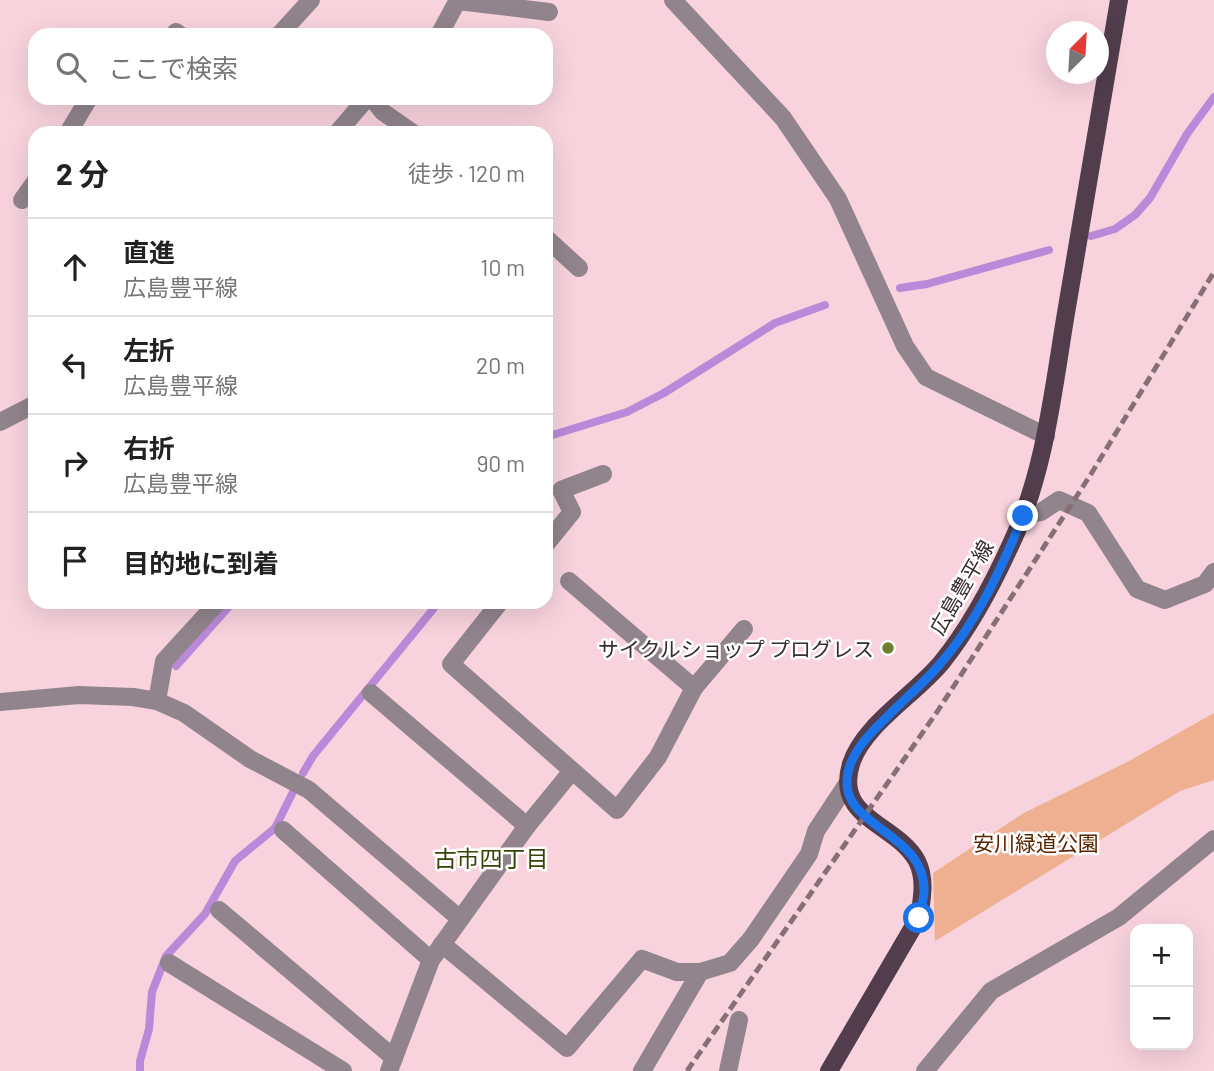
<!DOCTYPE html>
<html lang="ja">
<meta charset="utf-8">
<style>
:root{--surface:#fff;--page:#f2f2f2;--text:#222;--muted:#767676;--line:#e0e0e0}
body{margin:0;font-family:Barlow,"Noto Sans JP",sans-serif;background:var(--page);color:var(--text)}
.controls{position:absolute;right:21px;bottom:21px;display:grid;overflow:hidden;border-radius:14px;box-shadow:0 7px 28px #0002}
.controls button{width:63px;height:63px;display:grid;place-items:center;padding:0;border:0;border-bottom:2px solid var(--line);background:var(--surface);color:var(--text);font:35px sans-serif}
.compass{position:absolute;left:1046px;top:21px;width:63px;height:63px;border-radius:50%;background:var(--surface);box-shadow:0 7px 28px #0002;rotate:24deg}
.stop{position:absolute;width:21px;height:21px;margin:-16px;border:5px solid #1a73e8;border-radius:50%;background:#fff}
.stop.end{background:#1a73e8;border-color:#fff;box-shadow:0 2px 7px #0008}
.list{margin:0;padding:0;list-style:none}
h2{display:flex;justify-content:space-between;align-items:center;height:91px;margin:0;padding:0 28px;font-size:30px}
h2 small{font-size:23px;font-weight:400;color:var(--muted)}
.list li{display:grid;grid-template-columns:46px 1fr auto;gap:21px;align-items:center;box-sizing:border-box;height:98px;padding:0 28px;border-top:2px solid var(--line)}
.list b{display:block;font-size:26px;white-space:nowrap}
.list p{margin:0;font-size:23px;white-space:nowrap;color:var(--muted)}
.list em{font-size:23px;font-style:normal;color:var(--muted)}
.icon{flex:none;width:38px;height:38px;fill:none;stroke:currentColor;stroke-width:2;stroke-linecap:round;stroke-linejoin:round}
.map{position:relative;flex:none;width:1214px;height:1071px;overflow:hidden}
.search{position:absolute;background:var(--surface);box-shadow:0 7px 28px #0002;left:28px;top:28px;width:525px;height:77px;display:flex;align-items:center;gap:18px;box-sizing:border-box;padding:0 24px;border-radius:21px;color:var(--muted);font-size:26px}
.panel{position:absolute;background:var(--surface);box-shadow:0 7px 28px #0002;left:28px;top:126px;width:525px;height:483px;border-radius:21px}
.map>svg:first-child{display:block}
.green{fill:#eeb091}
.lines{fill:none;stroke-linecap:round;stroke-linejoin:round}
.stream{stroke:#bb89d9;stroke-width:8}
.minor{stroke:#91848d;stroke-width:18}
.major{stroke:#513d4c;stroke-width:18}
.rail{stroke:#876f76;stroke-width:5;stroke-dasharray:10 5;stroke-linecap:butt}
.route{stroke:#1a73e8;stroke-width:9}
.poi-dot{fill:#6d7f2f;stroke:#fff;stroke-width:2.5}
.labels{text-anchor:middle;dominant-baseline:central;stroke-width:5;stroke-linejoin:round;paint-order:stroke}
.street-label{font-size:21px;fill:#3a2c30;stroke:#fff}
.poi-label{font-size:21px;fill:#3a2c30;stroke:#fff;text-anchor:end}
.park-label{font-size:21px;fill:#5a2300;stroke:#fff}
.neighbourhood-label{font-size:23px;fill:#364206;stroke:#fff}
</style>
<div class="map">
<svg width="1214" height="1071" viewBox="0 0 1214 1071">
<rect width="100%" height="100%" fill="#f8d3dd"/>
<path class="green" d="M 1214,713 L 1214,780 L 1180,791 L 935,941 L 933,873 L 1022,814 L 1129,761 Z"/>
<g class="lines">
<g class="stream">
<path d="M 1091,236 L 1115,229 L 1135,215 L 1150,198 L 1187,134 L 1214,97"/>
<path d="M 900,288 L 927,284 L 1049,250"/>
<path d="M 546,437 L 627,412 L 664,393 L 775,323 L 825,305"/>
<path d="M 176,666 L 233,602"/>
<path d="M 303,773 L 313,756 L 439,602"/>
<path d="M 140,1071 L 140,1061 L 149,1029 L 152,992 L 166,956 L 205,914 L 235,861 L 275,828 L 293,792"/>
</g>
<g class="minor">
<path d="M 673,0 L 783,118 L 838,199 L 905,346 L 926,377 L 1046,436"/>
<path d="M 458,1 L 549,12"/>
<path d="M 176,32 L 180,35"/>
<path d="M 279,35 L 311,0"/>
<path d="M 439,35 L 458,0"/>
<path d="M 372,98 L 383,112 L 413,133"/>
<path d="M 68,133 L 89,98"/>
<path d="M 337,133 L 367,98"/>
<path d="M 22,200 L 35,182"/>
<path d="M 546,238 L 579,268"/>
<path d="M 0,422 L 35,404"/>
<path d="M 1023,516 L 1041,512 L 1059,500 L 1088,513 L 1137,589 L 1165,600 L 1205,584 L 1214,572"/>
<path d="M 546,544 L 572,512 L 561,490 L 603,474"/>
<path d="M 569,581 L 694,688"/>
<path d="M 500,602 L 451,664 L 617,810 L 658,757 L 694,688 L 744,629"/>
<path d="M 371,693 L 527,826"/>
<path d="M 157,701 L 164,661 L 218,602"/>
<path d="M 0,702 L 79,695 L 133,697 L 157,701 L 184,713 L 250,759 L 309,790 L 459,918"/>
<path d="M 283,830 L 431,960"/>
<path d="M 219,910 L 394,1058"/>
<path d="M 442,944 L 567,1048 L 642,959 L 677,972 L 700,972 L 730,963 L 751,939 L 809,854 L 816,831 L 847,784"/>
<path d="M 169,963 L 343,1071"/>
<path d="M 389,1071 L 431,960 L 527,826 L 572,771"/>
<path d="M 642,1071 L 700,972"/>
<path d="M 728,1071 L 739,1020"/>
<path d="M 925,1071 L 991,991 L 1119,917 L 1214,839"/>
</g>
<path class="major" d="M 829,1071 L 919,917 C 922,899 926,879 917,861 C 896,823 834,819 851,764 C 863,725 916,694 942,662 C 971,626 992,586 1011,544 C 1045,473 1053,390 1066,313 C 1084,209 1101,104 1119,0"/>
<path class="rail" d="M 687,1071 L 937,712 L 1091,474 L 1214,272"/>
</g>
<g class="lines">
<path class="route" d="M 919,918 C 920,909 924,900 924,891 C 925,834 848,828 847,784 C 846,757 869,734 887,717 C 904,699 924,683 940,664 C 977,622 1002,568 1023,516"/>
</g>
<circle class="poi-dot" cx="888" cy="648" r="7"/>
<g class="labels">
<g class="street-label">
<text transform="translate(961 587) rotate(-60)">広島豊平線</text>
</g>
<g class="poi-label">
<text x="874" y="648">サイクルショップ プログレス</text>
</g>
<g class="park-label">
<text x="1036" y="842">安川緑道公園</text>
</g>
<g class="neighbourhood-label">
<text x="491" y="858">古市四丁目</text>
</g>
</g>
</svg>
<div class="controls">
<button>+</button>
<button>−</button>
</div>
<svg class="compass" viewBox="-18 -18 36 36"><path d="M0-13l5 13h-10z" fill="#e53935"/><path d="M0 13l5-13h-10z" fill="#767676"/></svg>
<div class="stop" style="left:919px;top:918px"></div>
<div class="stop end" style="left:1023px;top:516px"></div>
<div class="search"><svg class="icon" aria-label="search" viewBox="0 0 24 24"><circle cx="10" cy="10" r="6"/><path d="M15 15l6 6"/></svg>ここで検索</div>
<section class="panel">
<h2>2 分<small>徒歩 · 120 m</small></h2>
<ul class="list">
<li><svg class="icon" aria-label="ahead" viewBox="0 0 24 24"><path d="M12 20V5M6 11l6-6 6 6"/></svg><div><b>直進</b><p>広島豊平線</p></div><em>10 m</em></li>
<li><svg class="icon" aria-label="left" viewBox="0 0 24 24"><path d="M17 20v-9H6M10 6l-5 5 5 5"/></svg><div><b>左折</b><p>広島豊平線</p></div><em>20 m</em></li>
<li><svg class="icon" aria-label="right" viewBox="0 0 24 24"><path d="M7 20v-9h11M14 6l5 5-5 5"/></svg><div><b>右折</b><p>広島豊平線</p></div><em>90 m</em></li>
<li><svg class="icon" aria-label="arrive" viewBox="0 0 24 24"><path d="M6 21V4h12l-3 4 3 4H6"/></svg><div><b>目的地に到着</b></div></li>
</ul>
</section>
</div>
